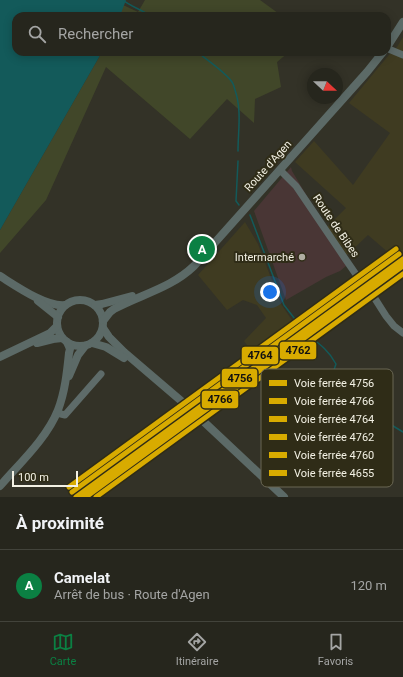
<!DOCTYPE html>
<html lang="fr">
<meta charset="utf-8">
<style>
:root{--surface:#26261d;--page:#32322a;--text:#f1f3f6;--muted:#a4a5a4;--line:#42433b;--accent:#0b8043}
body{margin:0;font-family:Roboto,sans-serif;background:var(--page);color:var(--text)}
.compass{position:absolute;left:307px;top:68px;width:36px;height:36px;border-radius:50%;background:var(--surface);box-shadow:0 2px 10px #0003;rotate:112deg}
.scale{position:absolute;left:12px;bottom:10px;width:66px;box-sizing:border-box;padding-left:4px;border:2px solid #f3f1e4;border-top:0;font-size:11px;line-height:14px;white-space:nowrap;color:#f3f1e4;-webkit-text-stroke:3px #2f2c17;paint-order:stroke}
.you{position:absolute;left:270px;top:292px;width:14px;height:14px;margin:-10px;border:3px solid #fff;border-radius:50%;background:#1a73e8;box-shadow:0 0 0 6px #1a73e833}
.badge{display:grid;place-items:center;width:26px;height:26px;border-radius:50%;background:var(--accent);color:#fff;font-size:13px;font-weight:700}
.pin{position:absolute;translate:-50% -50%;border:2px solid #fff;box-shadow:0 1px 4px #0006}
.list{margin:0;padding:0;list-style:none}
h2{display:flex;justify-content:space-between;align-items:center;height:52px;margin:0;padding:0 16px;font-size:17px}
h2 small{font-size:13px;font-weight:400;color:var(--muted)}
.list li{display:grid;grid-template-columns:26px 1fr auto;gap:12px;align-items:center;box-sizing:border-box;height:72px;padding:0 16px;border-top:1px solid var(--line)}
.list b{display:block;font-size:15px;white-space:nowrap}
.list p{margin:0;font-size:13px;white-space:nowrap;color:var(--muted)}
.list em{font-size:13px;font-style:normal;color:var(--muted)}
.icon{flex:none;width:22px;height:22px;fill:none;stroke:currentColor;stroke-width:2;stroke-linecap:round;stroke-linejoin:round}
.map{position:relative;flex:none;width:403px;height:497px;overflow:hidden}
.search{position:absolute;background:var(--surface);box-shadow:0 2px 10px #0003;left:12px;right:12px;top:12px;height:44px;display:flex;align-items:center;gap:10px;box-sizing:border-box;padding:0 14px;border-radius:12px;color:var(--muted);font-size:15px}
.sheet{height:124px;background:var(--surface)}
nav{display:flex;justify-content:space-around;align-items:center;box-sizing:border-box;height:56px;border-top:1px solid var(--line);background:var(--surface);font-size:11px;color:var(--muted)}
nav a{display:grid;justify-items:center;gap:2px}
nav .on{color:var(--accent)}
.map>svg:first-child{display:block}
.commercial{fill:#493635}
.built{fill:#3f3b21}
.green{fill:#414729}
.water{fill:#135a5a}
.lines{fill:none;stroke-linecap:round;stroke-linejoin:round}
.stream{stroke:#135a5a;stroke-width:1.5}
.minor{stroke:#5e6b69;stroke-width:7}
.major{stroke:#5c6a67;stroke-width:8}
.rail-1-casing{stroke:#2f2c17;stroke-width:8}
.rail-2-casing{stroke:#2f2c17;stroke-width:8}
.rail-3-casing{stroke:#2f2c17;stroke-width:8}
.rail-4-casing{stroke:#2f2c17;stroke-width:8}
.rail-5-casing{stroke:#2f2c17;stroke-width:8}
.rail-6-casing{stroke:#2f2c17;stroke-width:8}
.rail-1{stroke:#d8ab00;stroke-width:5}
.rail-2{stroke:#d8ab00;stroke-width:5}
.rail-3{stroke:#d8ab00;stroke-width:5}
.rail-4{stroke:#d8ab00;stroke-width:5}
.rail-5{stroke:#d8ab00;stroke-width:5}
.rail-6{stroke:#d8ab00;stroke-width:5}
.poi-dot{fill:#b0aea2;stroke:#2f2c17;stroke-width:1.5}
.labels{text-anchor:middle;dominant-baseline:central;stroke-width:4;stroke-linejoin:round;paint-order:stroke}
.street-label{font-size:11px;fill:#f3f1e4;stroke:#2f2c17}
.poi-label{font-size:11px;fill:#f3f1e4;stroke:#2f2c17;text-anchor:end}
.key{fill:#2f2c17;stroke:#6a6754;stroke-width:1}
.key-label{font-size:11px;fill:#f3f1e4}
.line-badge{stroke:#2f2c17;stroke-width:1.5}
.pale-badge-label{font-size:11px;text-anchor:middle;font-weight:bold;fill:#111}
</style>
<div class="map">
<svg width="403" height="497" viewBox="0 0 403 497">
<rect width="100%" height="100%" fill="#333227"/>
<path class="commercial" d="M 291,167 L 292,171 L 326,228 L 347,255 L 346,266 L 340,271 L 326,277 L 286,300 L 254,211 Z"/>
<g class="built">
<path d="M 403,37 L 403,265 L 370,289 L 366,283 L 397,260 L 368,235 L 347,255 L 326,228 L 346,208 L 295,162 L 314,141 L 353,185 L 390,133 L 349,103 L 388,56 L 397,47 Z"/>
<path d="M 245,222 L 258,244 L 281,304 L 298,329 L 257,359 L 244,341 L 266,318 L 257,305 L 243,300 L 227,310 L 198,275 Z"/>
<path d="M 362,286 L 367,293 L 202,412 L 85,497 L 72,497 L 167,427 L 259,362 Z"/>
</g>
<g class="green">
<path d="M 145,0 L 260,0 L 282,16 L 120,16 L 123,5 L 138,12 Z"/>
<path d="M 102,52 L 289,52 L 277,62 L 281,87 L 255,99 L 254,123 L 227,99 L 190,139 L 106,67 L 46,200 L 0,253 L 0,230 Z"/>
</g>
<path class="water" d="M 0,0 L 126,0 L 120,16 L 16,16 L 16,52 L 102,52 L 0,230 Z"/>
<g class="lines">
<g class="stream">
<path d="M 123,0 C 131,7 141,9 150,16"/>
<path d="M 197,52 C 207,60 225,72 232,82 C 234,85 234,87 235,90 C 242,110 238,131 238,151"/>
<path d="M 238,161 L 236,201 L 239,205"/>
<path d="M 250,215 L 284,305 L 298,323"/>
<path d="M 309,336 C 321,345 329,351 336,364 C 335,367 333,371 334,374 C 337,382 350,384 357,387 L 365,409 L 403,432"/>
</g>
<g class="minor">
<path d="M 387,48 L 391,50 L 403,55"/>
<path d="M 280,170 L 296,186 L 344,257 L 366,289 L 372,294 L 386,316 L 394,326 L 403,333"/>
<path d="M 372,294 L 403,270"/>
<path d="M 57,413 L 65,415 L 101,374"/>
</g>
<g class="major">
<path d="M 387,47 L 403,22"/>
<path d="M 0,276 C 16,286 46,307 65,305"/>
<circle cx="80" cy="323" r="23"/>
<path d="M 38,301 L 58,317"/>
<path d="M 95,305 L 102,304 L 132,296"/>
<path d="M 103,321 L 110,312 L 114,309 C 142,294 171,288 194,266 L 367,72 L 383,52"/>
<path d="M 103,328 L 109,337 L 124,352 L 186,405 L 284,497"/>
<path d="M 37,343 L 53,339 L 62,338"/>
<path d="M 92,343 L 106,347 L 124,358"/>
<path d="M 0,357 L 50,333 L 57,326"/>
<path d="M 69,376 L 78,355 L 85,346"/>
<path d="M 0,486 C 20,463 47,438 58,410 C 65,392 67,372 69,353 L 70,349 L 67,342"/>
</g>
<defs>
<path id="rail-1" d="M 76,497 L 403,259"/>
<path id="rail-2" d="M 86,497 L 403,266"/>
<path id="rail-3" d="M 72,492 L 399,254"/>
<path id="rail-4" d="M 96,497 L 403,274"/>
<path id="rail-5" d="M 69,487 L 396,249"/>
<path id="rail-6" d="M 80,497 L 403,262"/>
</defs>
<use href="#rail-1" class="rail-1-casing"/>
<use href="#rail-2" class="rail-2-casing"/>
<use href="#rail-3" class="rail-3-casing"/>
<use href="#rail-4" class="rail-4-casing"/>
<use href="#rail-5" class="rail-5-casing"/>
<use href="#rail-6" class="rail-6-casing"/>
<use href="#rail-1" class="rail-1"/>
<use href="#rail-2" class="rail-2"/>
<use href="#rail-3" class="rail-3"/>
<use href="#rail-4" class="rail-4"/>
<use href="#rail-5" class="rail-5"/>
<use href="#rail-6" class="rail-6"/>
</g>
<circle class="poi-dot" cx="302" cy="257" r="4"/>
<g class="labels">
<g class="street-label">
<text transform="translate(268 166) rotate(-48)">Route d'Agen</text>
<text transform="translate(336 226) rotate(56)">Route de Bibes</text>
</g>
<g class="poi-label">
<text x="294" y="257">Intermarché</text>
</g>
</g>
<rect x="261" y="369" width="132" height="118" rx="6" class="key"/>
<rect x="269" y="380" width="18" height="6" fill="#d8ab00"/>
<rect x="269" y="398" width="18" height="6" fill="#d8ab00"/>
<rect x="269" y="416" width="18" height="6" fill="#d8ab00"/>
<rect x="269" y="434" width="18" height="6" fill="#d8ab00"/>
<rect x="269" y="452" width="18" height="6" fill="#d8ab00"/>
<rect x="269" y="470" width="18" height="6" fill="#d8ab00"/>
<g class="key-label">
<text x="294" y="387">Voie ferrée 4756</text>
<text x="294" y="405">Voie ferrée 4766</text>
<text x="294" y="423">Voie ferrée 4764</text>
<text x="294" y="441">Voie ferrée 4762</text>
<text x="294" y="459">Voie ferrée 4760</text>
<text x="294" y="477">Voie ferrée 4655</text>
</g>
<g class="line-badge">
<rect x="279" y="341" width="38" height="19" rx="4" fill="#d8ab00"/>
<rect x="241" y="346" width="38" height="19" rx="4" fill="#d8ab00"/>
<rect x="221" y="368" width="37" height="20" rx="4" fill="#d8ab00"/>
<rect x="201" y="390" width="38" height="19" rx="4" fill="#d8ab00"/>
</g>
<g class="pale-badge-label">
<text x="298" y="354">4762</text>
<text x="260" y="359">4764</text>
<text x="240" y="382">4756</text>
<text x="220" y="403">4766</text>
</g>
</svg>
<svg class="compass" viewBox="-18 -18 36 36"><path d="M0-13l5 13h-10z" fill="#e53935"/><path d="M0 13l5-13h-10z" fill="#a4a5a4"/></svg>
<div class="scale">100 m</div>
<div class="you"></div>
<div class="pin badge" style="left:202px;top:249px">A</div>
<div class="search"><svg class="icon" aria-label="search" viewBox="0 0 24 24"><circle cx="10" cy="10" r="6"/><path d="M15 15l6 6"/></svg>Rechercher</div>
</div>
<section class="sheet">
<h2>À proximité<small></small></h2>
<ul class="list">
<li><span class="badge">A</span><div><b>Camelat</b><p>Arrêt de bus · Route d'Agen</p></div><em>120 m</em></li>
</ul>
</section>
<nav>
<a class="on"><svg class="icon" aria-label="map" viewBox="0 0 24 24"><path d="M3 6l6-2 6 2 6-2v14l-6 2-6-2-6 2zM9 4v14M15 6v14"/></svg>Carte</a>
<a><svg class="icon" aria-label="directions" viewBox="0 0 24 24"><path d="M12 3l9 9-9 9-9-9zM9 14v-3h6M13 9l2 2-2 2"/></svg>Itinéraire</a>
<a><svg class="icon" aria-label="saved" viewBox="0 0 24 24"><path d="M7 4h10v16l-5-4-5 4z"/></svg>Favoris</a>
</nav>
